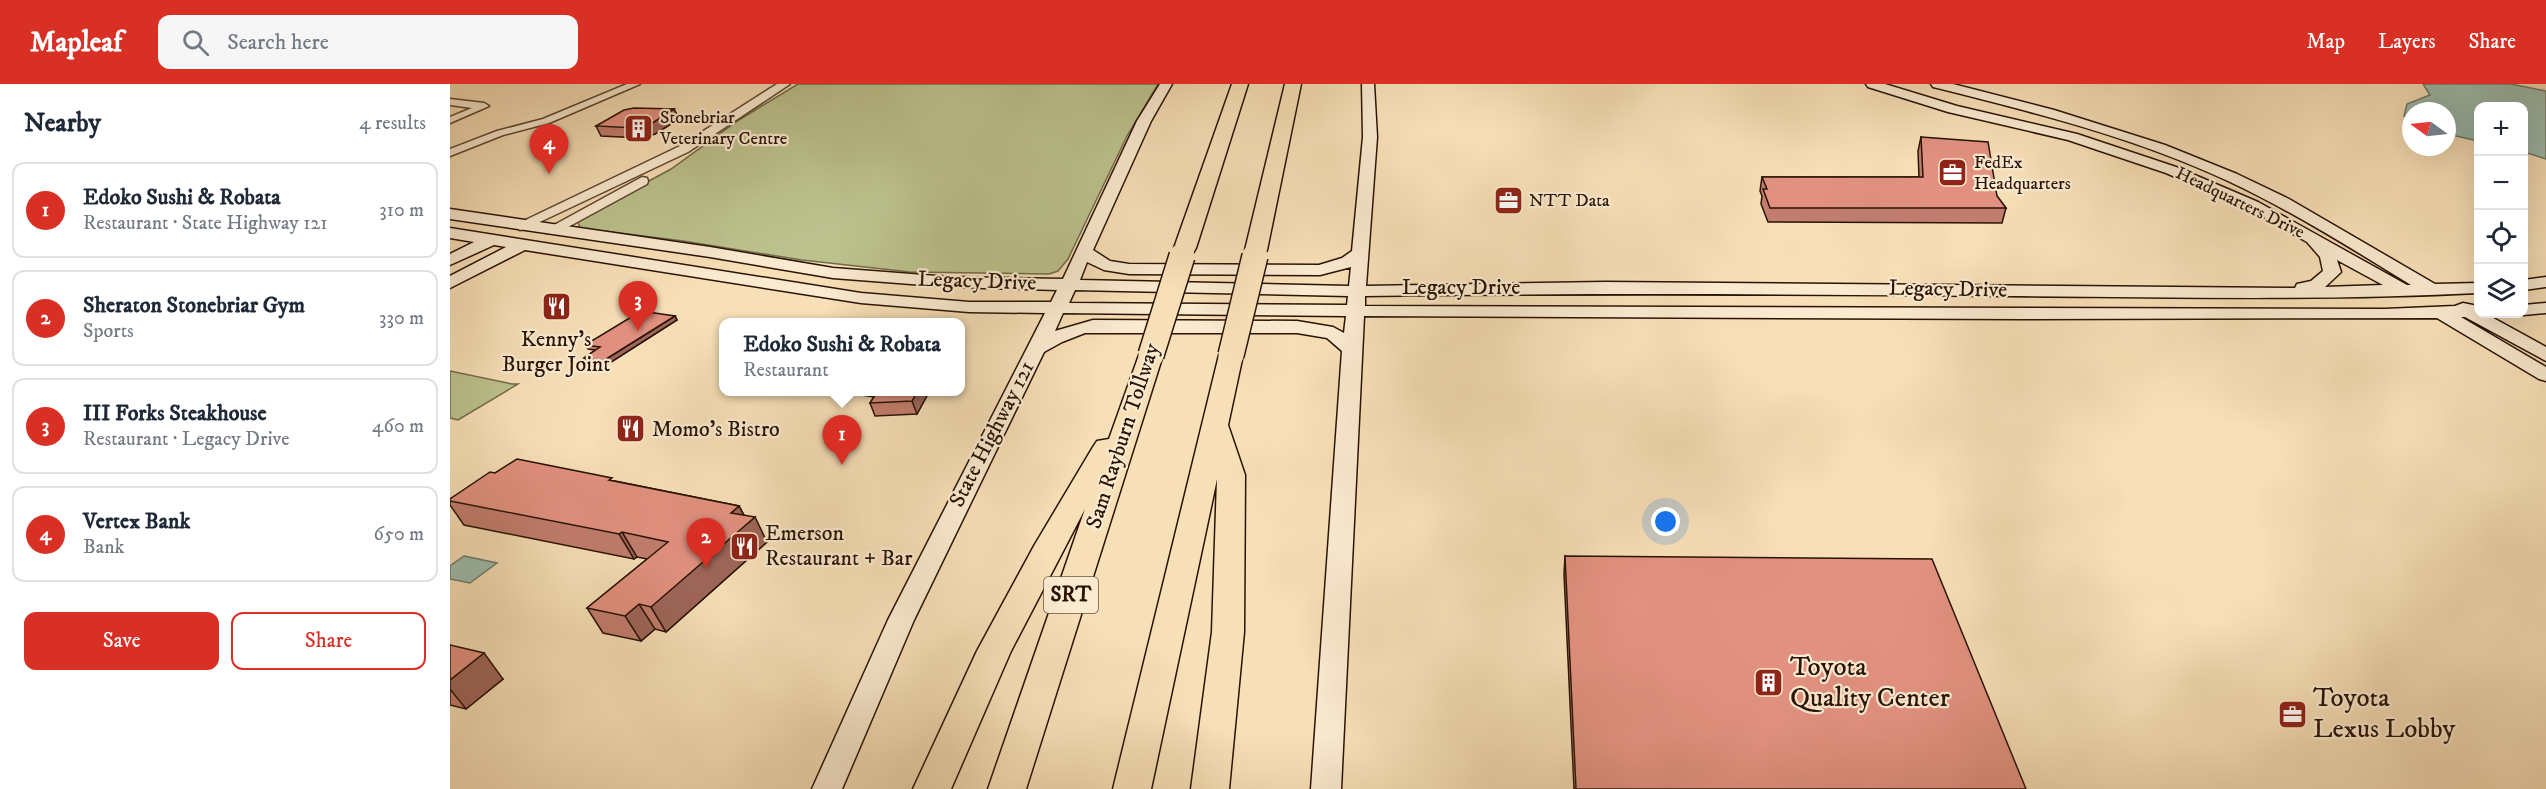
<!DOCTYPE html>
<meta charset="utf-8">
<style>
:root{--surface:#fff;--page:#f6f6f7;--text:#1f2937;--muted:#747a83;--line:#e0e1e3;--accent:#d93025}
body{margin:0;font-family:"IM FELL DW Pica",serif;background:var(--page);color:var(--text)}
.controls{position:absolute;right:18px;top:18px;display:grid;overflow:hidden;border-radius:12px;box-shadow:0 6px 24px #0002}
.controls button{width:54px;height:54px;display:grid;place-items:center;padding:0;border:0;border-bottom:2px solid var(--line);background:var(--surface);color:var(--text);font:30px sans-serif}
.compass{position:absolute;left:1952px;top:18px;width:54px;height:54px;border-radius:50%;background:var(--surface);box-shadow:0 6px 24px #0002;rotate:285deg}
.you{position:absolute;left:1216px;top:438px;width:21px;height:21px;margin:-15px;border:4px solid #fff;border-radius:50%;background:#1a73e8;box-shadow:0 0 0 9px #1a73e833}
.badge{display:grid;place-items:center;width:39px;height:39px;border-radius:50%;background:var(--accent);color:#fff;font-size:20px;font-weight:700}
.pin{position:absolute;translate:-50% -50px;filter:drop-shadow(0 2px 3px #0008)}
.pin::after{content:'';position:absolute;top:32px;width:21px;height:18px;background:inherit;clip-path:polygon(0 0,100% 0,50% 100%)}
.popup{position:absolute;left:269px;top:234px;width:246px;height:78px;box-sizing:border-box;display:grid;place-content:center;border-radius:12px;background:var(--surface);filter:drop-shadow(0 2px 4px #0005);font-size:20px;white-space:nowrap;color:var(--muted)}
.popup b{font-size:22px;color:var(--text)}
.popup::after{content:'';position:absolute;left:50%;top:100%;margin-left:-12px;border:12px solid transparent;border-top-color:var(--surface)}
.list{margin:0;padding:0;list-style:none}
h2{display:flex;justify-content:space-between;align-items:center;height:78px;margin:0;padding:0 24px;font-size:26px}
h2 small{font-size:20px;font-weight:400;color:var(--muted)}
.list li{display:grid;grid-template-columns:39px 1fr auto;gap:18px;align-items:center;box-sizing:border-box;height:96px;margin:0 12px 12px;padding:0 12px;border:2px solid var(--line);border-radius:12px}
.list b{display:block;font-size:22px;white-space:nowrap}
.list p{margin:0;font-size:20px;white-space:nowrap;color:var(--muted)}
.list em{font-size:20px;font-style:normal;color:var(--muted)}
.actions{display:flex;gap:12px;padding:18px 24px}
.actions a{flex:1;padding:14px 0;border:2px solid var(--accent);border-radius:12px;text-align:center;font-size:21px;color:var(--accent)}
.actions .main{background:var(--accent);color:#fff}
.icon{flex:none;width:33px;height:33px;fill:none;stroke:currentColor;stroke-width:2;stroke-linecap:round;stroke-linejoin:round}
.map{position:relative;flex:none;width:2096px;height:705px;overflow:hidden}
header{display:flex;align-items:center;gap:36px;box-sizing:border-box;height:84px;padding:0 30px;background:var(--accent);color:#fff}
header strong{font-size:28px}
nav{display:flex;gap:33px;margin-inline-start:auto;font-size:21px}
.search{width:420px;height:54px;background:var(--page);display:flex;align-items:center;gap:15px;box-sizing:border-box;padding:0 21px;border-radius:12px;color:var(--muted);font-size:22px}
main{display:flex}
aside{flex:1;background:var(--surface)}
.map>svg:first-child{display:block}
.green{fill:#bcc28e;stroke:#726a49;stroke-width:1.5}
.water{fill:#9dbdae;stroke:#6f796a;stroke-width:1.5}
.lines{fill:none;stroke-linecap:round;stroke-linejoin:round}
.minor-casing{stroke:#5c4631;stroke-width:3}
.tertiary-casing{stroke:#5c4631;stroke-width:3}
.secondary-casing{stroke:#291304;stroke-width:3}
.motorway-casing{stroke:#291304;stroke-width:3}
.minor{fill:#faead0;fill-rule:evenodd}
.tertiary{fill:#faead0;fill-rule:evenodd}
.secondary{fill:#faead0;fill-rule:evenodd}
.motorway{fill:#f7dfb7;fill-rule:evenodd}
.motorway-bridge-far1-casing{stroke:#291304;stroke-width:21;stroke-linecap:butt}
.motorway-bridge-casing{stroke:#291304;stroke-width:28;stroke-linecap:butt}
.motorway-bridge-far1{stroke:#f7dfb7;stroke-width:19}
.motorway-bridge{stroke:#f7dfb7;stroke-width:25}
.wall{fill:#c27d6e;stroke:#291304;stroke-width:1.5}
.shaded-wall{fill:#9e665a;stroke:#291304;stroke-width:1.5}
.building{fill:#e29180;stroke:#291304;stroke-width:1.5}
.labels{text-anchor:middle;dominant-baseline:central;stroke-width:4.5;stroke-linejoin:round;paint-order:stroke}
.far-poi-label{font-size:18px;fill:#291304;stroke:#faead0;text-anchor:start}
.far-street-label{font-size:18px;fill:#291304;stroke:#faead0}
.shield{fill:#faead0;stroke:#685441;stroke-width:1.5}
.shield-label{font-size:21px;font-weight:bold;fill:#291304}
.street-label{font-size:22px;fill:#291304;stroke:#faead0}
.poi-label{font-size:22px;fill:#291304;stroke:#faead0;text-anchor:start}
.near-poi-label{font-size:27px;fill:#291304;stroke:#faead0;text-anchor:start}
</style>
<header>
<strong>Mapleaf</strong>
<div class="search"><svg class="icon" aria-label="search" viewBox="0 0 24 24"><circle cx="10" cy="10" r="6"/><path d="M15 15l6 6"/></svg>Search here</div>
<nav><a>Map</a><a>Layers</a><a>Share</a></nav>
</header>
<main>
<aside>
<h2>Nearby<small>4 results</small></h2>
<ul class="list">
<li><span class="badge">1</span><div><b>Edoko Sushi &amp; Robata</b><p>Restaurant · State Highway 121</p></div><em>310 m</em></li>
<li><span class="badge">2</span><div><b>Sheraton Stonebriar Gym</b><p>Sports</p></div><em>330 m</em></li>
<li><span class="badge">3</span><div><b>III Forks Steakhouse</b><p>Restaurant · Legacy Drive</p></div><em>460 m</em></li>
<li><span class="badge">4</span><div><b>Vertex Bank</b><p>Bank</p></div><em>650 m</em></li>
</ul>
<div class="actions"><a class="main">Save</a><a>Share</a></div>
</aside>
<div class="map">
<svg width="2096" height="705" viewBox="0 0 2096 705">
<rect width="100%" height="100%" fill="#f7dfb7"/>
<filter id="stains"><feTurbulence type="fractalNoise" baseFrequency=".00333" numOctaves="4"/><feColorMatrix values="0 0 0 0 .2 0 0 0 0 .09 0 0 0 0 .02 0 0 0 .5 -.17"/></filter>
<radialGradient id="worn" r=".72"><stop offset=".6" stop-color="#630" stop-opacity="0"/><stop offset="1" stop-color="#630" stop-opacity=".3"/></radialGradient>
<g class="green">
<path d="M 348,0 L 708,0 L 677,52 L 618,175 L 608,187 L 599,190 L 460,188 L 352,176 L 233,157 L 130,144 L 128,138 L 140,129 L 221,85 L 289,36 Z"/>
<path d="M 0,287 L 62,300 L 68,300 L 8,336 L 0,334 Z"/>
</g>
<g class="water">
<path d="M 1973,0 L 2061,0 L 2096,7 L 2096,75 L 2074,68 L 2074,22 L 2028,22 L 2028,57 L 1997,50 L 1997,27 L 1961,27 L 1961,38 L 1954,32 L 1957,20 L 1980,11 Z"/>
<path d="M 14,472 L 47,479 L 20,499 L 0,495 L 0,482 Z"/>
</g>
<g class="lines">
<defs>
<g id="minor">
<path d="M 177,0 L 190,0 L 99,39 L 53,51 L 0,72 L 0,65 L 47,47 L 93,35 Z"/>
<path d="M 0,15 L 34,19 L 39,22 L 0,39 L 0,33 L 22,24 L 0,21 Z"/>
</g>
<g id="tertiary">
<path d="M 327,0 L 340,0 L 238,68 L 75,145 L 70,146 L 63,142 L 230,62 Z"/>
<path d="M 192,93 L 197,94 L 198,97 L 197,100 L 107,149 L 97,149 L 95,146 Z"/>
</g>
<g id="secondary">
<path d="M 710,0 L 722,0 L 701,37 L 643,166 L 660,177 L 679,180 L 869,181 L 892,174 L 902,167 L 913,53 L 912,0 L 924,0 L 927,53 L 916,202 L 1155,198 L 1845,204 L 1847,200 L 1861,197 L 1873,187 L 1870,173 L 1857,158 L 1798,124 L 1716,89 L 1618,56 L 1498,28 L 1418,3 L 1416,0 L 1435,0 L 1507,22 L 1627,50 L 1726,83 L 1808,118 L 1957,201 L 1961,201 C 1901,164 1842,127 1778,97 C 1684,53 1583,28 1483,3 L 1481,0 L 1503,0 L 1604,26 L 1715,61 L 1787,90 L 1839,115 L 1985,200 L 2028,199 L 2028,209 C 1872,217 1712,213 1554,212 C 1341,210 1128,209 915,212 L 915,222 L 1935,225 L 2005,222 L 2013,219 L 2028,222 L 2028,230 L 2036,230 L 2096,263 L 2096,277 L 2015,233 L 2011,233 L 2096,283 L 2096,297 L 2089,295 L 1987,234 L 1571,235 L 914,232 L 891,705 L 861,705 L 892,267 L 877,254 L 847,249 L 635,249 L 612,258 L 594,268 L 464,536 L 392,705 L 362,705 L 438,536 L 595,229 L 519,228 L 411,219 L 75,166 L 0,204 L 0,192 L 56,163 L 44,161 L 0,181 L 0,170 L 24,158 L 0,154 L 0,144 L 411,209 L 519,218 L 601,218 L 607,206 L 500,203 L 383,194 L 260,173 L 0,135 L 0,125 L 260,163 L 383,184 L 500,193 L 613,195 L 687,37 ZM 1887,176 L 1933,201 L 1875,203 L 1891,188 ZM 637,178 L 654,186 L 679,190 L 870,191 L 901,183 L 899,202 L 630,196 ZM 625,206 L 898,212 L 897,221 L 619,219 ZM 613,229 L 896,232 L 894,249 L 883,243 L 847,237 L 643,236 L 605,247 Z"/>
<path d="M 2096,193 L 2096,203 L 2074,206 L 2074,196 Z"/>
<path d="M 2096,219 L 2096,229 L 2074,231 L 2067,230 L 2074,230 L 2074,221 Z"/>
</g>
<g id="motorway">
<path d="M 782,0 L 798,0 L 746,164 L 743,169 L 735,170 L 727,169 L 724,164 Z"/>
<path d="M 835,0 L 851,0 L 817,166 L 814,171 L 806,172 L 798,171 L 795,166 Z"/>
<path d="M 701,264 L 710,266 L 713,271 L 576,705 L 538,705 L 635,425 L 561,567 L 501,705 L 463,705 L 527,567 L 584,462 L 643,363 L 647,357 L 659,355 L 689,271 L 692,266 Z"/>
<path d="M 781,264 L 790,266 L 793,271 L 778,341 L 795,391 L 794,548 L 779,705 L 741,705 L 762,548 L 767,395 L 701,705 L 663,705 L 769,271 L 772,266 Z"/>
</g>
</defs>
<use href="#minor" class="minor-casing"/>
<use href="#tertiary" class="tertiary-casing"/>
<use href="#secondary" class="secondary-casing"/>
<use href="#motorway" class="motorway-casing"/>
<use href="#minor" class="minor"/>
<use href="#tertiary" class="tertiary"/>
<use href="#secondary" class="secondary"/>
<use href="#motorway" class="motorway"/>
<defs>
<g id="motorway-bridge-far1">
<path d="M 732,174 L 735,164"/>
<path d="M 804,174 L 806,166"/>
</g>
<g id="motorway-bridge">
<path d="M 701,271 L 732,172"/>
<path d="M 781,271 L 805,172"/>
</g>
</defs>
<use href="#motorway-bridge-far1" class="motorway-bridge-far1-casing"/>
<use href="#motorway-bridge" class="motorway-bridge-casing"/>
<use href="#motorway-bridge-far1" class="motorway-bridge-far1"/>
<use href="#motorway-bridge" class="motorway-bridge"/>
</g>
<g class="wall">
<path d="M 224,25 L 229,35 L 205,50 L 191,54 L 151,52 L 146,42 Z"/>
<path d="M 1471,53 L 1547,112 L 1556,124 L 1552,139 L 1318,138 L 1311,120 L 1312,112 L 1310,107 L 1312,93 L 1469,93 L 1468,67 Z"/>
<path d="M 225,232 L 227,236 L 155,282 L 136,278 L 134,274 L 145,266 L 138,265 L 135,261 Z"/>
<path d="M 393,308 L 479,308 L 467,330 L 425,332 L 420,319 L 424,313 Z"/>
<path d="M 45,389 L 165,397 L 289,422 L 294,431 L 317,458 L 216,548 L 205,545 L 191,557 L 153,549 L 137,524 L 197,475 L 187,473 L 184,475 L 14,441 L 0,421 L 0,415 Z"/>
<path d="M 1115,472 L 1576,705 L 1124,705 L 1114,490 Z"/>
<path d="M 0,561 L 53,595 L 16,625 L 0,621 Z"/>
</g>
<g class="shaded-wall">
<path d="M 224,25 L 229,35 L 205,50 L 191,54 L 186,44 Z"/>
<path d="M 225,232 L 227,236 L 155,282 L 153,277 Z"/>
<path d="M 467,308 L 479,308 L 467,330 L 462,317 Z"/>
<path d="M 289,422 L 298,439 L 305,433 L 317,458 L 216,548 L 201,523 L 281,429 Z"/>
<path d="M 172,448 L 187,473 L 184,475 L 169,450 Z"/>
<path d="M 189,520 L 205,545 L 191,557 L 175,532 Z"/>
<path d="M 34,569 L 53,595 L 16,625 L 0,605 L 0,596 Z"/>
</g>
<g class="building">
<path d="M 184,24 L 224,25 L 201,40 L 186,44 L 146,42 L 174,26 Z"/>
<path d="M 1471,53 L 1538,58 L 1547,112 L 1556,124 L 1320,124 L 1313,105 L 1317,105 L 1312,93 L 1473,93 Z"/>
<path d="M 191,227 L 225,232 L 153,277 L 134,274 L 150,263 L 135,261 Z"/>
<path d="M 427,308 L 467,308 L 462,317 L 420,319 Z"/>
<path d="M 67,375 L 162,394 L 159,396 L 289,422 L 281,429 L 305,433 L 201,523 L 189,520 L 175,532 L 137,524 L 218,458 L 172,448 L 169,450 L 0,417 L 0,415 L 40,388 L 45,389 Z"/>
<path d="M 1115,472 L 1482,475 L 1576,705 L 1126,705 Z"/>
<path d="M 0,561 L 34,569 L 0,596 Z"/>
</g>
<defs>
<symbol id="building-square" viewBox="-11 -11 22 22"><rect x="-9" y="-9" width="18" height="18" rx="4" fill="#8f2418" stroke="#faead0"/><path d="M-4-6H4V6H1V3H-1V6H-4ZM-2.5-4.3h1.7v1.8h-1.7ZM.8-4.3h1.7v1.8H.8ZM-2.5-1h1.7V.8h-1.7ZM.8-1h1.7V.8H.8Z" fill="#fff"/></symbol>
<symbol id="office-square" viewBox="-11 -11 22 22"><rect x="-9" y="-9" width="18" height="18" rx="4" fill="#8f2418" stroke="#faead0"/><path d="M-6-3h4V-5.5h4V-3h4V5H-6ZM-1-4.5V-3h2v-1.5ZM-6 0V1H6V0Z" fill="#fff"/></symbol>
<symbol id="restaurant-square" viewBox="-11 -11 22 22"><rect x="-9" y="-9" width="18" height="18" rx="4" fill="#8f2418" stroke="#faead0"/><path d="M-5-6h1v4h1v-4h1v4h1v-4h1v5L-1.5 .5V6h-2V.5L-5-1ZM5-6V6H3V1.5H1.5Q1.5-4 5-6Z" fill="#fff"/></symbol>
</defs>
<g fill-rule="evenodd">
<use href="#building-square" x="172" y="28" width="33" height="33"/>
<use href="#office-square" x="1486" y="72" width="33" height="33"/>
<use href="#office-square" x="1042" y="100" width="33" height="33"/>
<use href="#restaurant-square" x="90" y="206" width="33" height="33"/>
<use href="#restaurant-square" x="164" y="328" width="33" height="33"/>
<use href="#restaurant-square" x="278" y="446" width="33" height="33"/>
<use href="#building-square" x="1302" y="582" width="33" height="33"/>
<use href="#office-square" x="1826" y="614" width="33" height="33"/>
</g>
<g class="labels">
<g class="far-poi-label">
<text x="210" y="34">Stonebriar<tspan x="210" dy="21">Veterinary Centre</tspan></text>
<text x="1524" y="79">FedEx<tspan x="1524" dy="21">Headquarters</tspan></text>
<text x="1079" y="117">NTT Data</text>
</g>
<g class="far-street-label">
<text transform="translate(1790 119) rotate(26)">Headquarters Drive</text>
</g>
<rect class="shield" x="594" y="493" width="54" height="36" rx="4.5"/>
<g class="shield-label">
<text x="621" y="511">SRT</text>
</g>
<g class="street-label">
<text transform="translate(527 197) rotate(2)">Legacy Drive</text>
<text x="1011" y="203">Legacy Drive</text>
<text transform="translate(1498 205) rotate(1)">Legacy Drive</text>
<text transform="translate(542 350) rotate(-63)">State Highway 121</text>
<text transform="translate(673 352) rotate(-72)">Sam Rayburn Tollway</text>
</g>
<g class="poi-label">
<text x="106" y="255" text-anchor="middle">Kenny's<tspan x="106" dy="25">Burger Joint</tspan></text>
<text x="202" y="345">Momo's Bistro</text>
<text x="315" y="449">Emerson<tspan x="315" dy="25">Restaurant + Bar</tspan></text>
</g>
<g class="near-poi-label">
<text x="1340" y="583">Toyota<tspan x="1340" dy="31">Quality Center</tspan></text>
<text x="1863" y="614">Toyota<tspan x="1863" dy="31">Lexus Lobby</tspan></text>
</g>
</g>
<rect width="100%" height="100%" filter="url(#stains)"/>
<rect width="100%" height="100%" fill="url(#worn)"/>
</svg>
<div class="controls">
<button>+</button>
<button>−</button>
<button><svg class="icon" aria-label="locate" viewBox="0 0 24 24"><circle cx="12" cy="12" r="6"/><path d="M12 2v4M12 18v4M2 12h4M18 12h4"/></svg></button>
<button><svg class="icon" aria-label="layers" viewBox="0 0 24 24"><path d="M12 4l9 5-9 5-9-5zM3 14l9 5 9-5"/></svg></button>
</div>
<svg class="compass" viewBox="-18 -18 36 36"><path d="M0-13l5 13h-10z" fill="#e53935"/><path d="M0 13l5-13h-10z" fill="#747a83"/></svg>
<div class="you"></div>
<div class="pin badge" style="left:392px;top:381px">1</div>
<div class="popup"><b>Edoko Sushi &amp; Robata</b>Restaurant</div>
<div class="pin badge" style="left:256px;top:484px">2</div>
<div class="pin badge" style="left:188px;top:247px">3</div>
<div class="pin badge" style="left:99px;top:90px">4</div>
</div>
</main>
